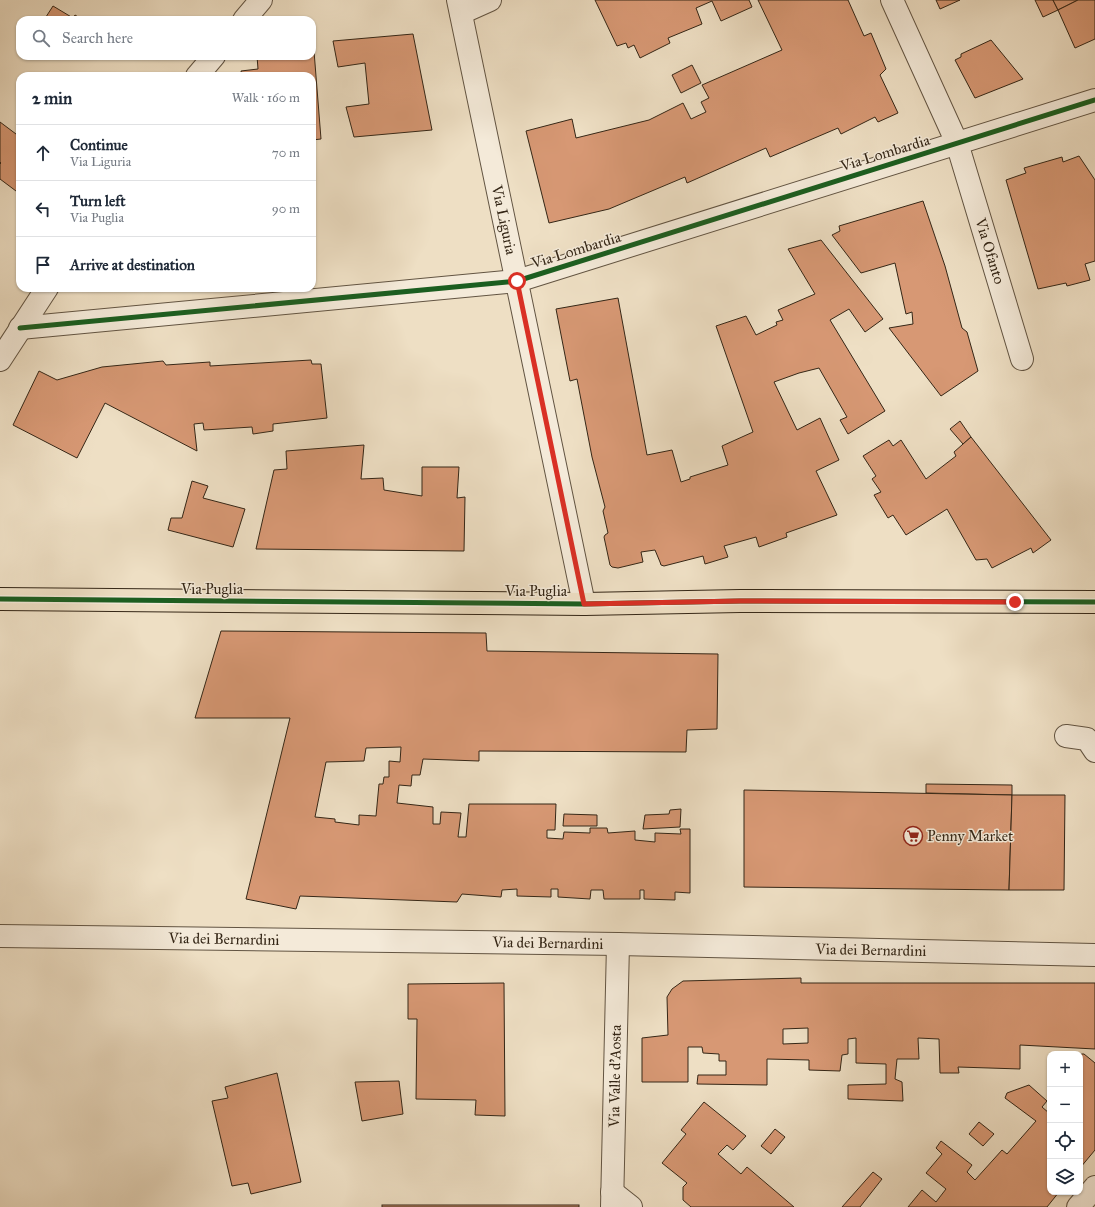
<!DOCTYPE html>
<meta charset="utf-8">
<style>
:root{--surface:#fff;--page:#f2f2f3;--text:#1f2937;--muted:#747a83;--line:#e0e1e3}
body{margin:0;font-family:"IM FELL Great Primer",serif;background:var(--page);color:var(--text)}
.controls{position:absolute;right:12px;bottom:12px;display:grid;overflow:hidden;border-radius:8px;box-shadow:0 1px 3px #0004}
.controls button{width:36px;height:36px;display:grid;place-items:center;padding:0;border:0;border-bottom:1px solid var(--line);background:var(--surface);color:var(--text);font:20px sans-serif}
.stop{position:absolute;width:12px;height:12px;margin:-9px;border:3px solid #d93025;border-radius:50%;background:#fff}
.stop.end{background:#d93025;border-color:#fff;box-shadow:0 1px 4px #0008}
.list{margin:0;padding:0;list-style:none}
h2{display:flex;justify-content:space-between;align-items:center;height:52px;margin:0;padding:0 16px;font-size:17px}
h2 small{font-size:13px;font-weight:400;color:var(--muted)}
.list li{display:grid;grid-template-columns:26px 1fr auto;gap:12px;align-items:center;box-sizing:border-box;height:56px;padding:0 16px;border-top:1px solid var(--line)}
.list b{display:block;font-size:15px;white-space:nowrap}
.list p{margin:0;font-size:13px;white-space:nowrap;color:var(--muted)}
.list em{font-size:13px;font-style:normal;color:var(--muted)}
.icon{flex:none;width:22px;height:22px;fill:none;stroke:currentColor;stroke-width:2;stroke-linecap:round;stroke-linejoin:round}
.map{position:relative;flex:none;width:1095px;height:1207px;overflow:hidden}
.search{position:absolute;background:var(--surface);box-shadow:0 1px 3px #0004;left:16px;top:16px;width:300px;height:44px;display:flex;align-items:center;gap:10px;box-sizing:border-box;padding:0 14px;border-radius:12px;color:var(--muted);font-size:15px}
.panel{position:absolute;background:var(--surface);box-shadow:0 1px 3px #0004;left:16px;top:72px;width:300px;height:220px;border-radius:12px}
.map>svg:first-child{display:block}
.building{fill:#d79874;stroke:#342616;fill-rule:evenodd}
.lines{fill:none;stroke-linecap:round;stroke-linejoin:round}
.minor-casing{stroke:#625442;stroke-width:24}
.major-casing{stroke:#342616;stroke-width:24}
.minor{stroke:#f4ead9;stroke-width:22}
.major{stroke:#eedfc4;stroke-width:22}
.cycleway-casing{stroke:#f4ead9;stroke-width:8}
.cycleway{stroke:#1b5e20;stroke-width:5}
.route{stroke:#d93025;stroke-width:5}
.labels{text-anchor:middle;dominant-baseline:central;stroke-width:3;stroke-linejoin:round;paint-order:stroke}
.street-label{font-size:15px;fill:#342616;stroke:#f4ead9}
.poi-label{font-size:15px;fill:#342616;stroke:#f4ead9;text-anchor:start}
</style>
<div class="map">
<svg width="1095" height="1207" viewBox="0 0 1095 1207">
<rect width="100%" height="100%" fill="#eedfc4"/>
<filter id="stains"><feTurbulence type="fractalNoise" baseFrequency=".005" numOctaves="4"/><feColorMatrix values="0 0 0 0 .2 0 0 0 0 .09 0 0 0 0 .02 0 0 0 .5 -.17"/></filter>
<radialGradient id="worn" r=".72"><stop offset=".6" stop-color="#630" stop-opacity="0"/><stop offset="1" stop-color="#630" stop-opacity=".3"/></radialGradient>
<g class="building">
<path d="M 595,0 L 749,0 L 752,7 L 721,21 L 712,1 L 696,8 L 702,24 L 668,38 L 670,43 L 640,58 L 634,45 L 628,48 L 626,43 L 617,46 Z"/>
<path d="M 758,0 L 848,0 L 864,36 L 871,33 L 886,69 L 880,75 L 898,113 L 878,122 L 875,117 L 841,134 L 838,128 L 770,157 L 766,148 L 687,183 L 685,177 L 609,209 L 549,223 L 526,131 L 572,119 L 576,138 L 649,120 L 683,103 L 691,119 L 706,112 L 701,102 L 709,98 L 702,85 L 782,50 Z"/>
<path d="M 936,0 L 960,0 L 940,9 Z"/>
<path d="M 1035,0 L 1053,0 L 1058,10 L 1043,17 Z"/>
<path d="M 1053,0 L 1078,0 L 1058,10 Z"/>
<path d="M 1078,0 L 1095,0 L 1095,39 L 1075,48 L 1058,10 Z"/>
<path d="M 53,6 L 73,18 L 75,15 L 83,20 L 44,20 Z"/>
<path d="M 413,34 L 432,130 L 354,137 L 346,107 L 369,104 L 365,63 L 338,67 L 333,41 Z"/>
<path d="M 991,40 L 1023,79 L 975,98 L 955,60 L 961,57 L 961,54 Z"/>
<path d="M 314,51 L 321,139 L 312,140 L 312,76 L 242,76 L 241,71 L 258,69 L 257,56 L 312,56 L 312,52 Z"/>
<path d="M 692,65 L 701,83 L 681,93 L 672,75 Z"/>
<path d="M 0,122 L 20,137 L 20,194 L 0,179 L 0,164 L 1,163 L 0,162 Z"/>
<path d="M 1079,156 L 1095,180 L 1095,261 L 1085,264 L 1090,280 L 1067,286 L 1066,283 L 1038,289 L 1006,180 L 1026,173 L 1024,168 L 1062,157 L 1063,162 Z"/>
<path d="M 923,201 L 945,266 L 962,328 L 967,332 L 978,371 L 941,396 L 889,328 L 913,324 L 912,312 L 906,314 L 895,263 L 861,273 L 832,235 L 840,231 L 839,226 Z"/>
<path d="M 821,240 L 883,319 L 865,332 L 849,309 L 830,320 L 885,411 L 848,434 L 840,420 L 847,417 L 819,368 L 799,373 L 774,382 L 797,430 L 820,418 L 839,460 L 816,471 L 837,515 L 786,533 L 787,537 L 759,547 L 756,537 L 724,546 L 728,557 L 705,564 L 703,556 L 664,566 L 661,565 L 660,562 L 655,550 L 641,552 L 643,562 L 618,568 L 612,567 L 610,565 L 604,537 L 605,535 L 608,533 L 603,511 L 605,507 L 592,457 L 577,379 L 570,381 L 556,309 L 618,298 L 647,455 L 672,450 L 681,482 L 690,479 L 690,477 L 728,465 L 722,446 L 753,432 L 716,326 L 746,316 L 756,335 L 777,325 L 776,322 L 783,320 L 778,310 L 815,294 L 788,249 Z"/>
<path d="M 311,360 L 312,364 L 321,364 L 327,418 L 273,424 L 273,431 L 253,434 L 252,427 L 204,430 L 203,423 L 194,424 L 197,451 L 105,403 L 77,458 L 13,425 L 39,371 L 57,380 L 102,367 L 163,361 L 166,365 L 210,362 L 210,366 Z"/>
<path d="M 960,421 L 971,437 L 963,444 L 950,429 Z"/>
<path d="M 971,437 L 1051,540 L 1033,553 L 1031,548 L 992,568 L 987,559 L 976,560 L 947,509 L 906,535 L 893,515 L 888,518 L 874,495 L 881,492 L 872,479 L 876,476 L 863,456 L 889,440 L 893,446 L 901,440 L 926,479 L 956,456 L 954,452 Z"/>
<path d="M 364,445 L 361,479 L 383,478 L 384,490 L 422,496 L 422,467 L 459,467 L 457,498 L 465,497 L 464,551 L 256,549 L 274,470 L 287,469 L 286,451 Z"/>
<path d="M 192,481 L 208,486 L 203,498 L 245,509 L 233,547 L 168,530 L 171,518 L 182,518 Z"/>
<path d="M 221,631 L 486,633 L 487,651 L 718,654 L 717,729 L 687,730 L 686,752 L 479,751 L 479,761 L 423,759 L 420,775 L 412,775 L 411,786 L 399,785 L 397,803 L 433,807 L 433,824 L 440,824 L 441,812 L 461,813 L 458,837 L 466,837 L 469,804 L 556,804 L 555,830 L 547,830 L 547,838 L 563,839 L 564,832 L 590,833 L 590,828 L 607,828 L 608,833 L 635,831 L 635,840 L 655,842 L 655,833 L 681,834 L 680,829 L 690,829 L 690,893 L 675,892 L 675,900 L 644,899 L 644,890 L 640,890 L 640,899 L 604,899 L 603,890 L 591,890 L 590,899 L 558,897 L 558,889 L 551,889 L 551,897 L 517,896 L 517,889 L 502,890 L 501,897 L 462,894 L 457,902 L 300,896 L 296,909 L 246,899 L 290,718 L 195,718 ZM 401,747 L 400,762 L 389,761 L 389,777 L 384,777 L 383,784 L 379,784 L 376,816 L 359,815 L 359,825 L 335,822 L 335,819 L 315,817 L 326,762 L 364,761 L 366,748 Z"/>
<path d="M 926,784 L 1012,785 L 1012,795 L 926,793 Z"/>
<path d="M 744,790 L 1012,795 L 1009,890 L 744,887 Z"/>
<path d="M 1012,795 L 1065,795 L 1064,890 L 1009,890 Z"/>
<path d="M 681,809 L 680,827 L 643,829 L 645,815 L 669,814 L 670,810 Z"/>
<path d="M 564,814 L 597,815 L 597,826 L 563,826 Z"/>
<path d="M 801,978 L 801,983 L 1095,983 L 1095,1049 L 1020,1045 L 1020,1069 L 958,1067 L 959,1073 L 940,1073 L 939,1039 L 918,1038 L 919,1059 L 897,1059 L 895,1079 L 902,1082 L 903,1101 L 848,1099 L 848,1085 L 886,1084 L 886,1064 L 856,1063 L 856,1038 L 848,1039 L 848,1054 L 842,1055 L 840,1071 L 809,1070 L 809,1060 L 767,1059 L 767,1085 L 697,1084 L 698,1075 L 726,1075 L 726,1061 L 719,1061 L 719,1054 L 703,1053 L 702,1047 L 688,1047 L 688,1082 L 642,1082 L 642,1038 L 668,1035 L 667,997 L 672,989 L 683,981 ZM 808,1028 L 808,1043 L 783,1044 L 783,1029 Z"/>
<path d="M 504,983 L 505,1116 L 475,1115 L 476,1100 L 416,1099 L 417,1019 L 408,1019 L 408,984 Z"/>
<path d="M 1080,1054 L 1084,1054 L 1095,1063 L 1095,1150 L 1080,1168 Z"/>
<path d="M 277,1073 L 301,1182 L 251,1194 L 248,1183 L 232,1186 L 212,1101 L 228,1098 L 225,1087 Z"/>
<path d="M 399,1081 L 403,1114 L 362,1121 L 355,1082 Z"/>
<path d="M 1029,1085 L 1047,1101 L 1042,1107 L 1049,1113 L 1050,1112 L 1050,1192 L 1059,1192 L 1047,1207 L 908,1207 L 922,1190 L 936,1202 L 946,1189 L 926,1173 L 942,1154 L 936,1148 L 941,1141 L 972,1165 L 967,1172 L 975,1180 L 1002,1150 L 1007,1154 L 1036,1121 L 1005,1098 L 1007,1093 Z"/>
<path d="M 704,1102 L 746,1136 L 733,1150 L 727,1145 L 718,1154 L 741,1174 L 747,1167 L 794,1207 L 691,1207 L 683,1200 L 683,1187 L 687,1183 L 662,1163 L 686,1134 L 681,1130 Z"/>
<path d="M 979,1122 L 994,1134 L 983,1146 L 969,1134 Z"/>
<path d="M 775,1129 L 785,1137 L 771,1154 L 761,1146 Z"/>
<path d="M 873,1172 L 882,1179 L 860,1207 L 842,1207 Z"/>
<rect x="382" y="1205" width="197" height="2"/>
</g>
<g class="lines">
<defs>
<g id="minor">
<path d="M 458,0 L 584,604"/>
<path d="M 892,0 L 957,143 L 1022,359"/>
<path d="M 461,13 L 490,0"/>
<path d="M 244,20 L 261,0"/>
<path d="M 197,76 L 214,56"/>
<path d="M 20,328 L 517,281 L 1095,100"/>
<path d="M 0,360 L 47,288"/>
<path d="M 1066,736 L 1087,739 L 1095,751"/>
<path d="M 0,936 L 618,944 L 1095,955"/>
<path d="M 612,1192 L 631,1207"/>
<path d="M 612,1207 L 618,944"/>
<path d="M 1078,1207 L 1095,1187"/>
</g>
<path id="major" d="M 0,599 L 584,604 L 740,601 L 1095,602"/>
</defs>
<use href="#minor" class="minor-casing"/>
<use href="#major" class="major-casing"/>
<use href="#minor" class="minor"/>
<use href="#major" class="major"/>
<defs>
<g id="cycleway">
<path d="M 20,328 L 517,281 L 1095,100"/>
<path d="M 0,599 L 584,604 L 740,601 L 1095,602"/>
</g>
</defs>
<use href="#cycleway" class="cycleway-casing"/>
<use href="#cycleway" class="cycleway"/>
</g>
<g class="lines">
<path class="route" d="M 517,281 L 584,604 L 740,601 L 1015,602"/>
</g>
<defs>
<symbol id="supermarket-ring" viewBox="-11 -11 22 22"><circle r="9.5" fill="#f4ead9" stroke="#8f2418" stroke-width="1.5"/><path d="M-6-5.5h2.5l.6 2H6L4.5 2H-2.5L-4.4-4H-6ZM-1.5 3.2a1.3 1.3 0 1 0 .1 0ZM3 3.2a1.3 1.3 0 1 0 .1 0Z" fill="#8f2418"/></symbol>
</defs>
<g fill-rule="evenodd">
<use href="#supermarket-ring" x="902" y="825" width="22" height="22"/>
</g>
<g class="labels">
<g class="street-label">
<text transform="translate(885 153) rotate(-17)">Via Lombardia</text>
<text transform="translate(504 220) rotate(78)">Via Liguria</text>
<text transform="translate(576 250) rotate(-17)">Via Lombardia</text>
<text transform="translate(990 251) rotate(73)">Via Ofanto</text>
<text x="212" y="589">Via Puglia</text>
<text x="536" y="591">Via Puglia</text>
<text transform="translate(224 939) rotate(1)">Via dei Bernardini</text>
<text transform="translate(548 943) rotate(1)">Via dei Bernardini</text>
<text transform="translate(871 950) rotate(1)">Via dei Bernardini</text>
<text transform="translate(615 1076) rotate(-89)">Via Valle d'Aosta</text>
</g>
<g class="poi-label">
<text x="927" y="836">Penny Market</text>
</g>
</g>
<rect width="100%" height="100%" filter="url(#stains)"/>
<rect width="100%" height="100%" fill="url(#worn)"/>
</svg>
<div class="controls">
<button>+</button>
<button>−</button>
<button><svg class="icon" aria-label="locate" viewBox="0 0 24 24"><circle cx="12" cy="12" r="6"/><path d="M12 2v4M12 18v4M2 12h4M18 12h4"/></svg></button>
<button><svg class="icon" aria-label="layers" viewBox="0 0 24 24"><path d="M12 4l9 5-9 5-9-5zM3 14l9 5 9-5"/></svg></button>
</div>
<div class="stop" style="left:517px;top:281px"></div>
<div class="stop end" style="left:1015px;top:602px"></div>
<div class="search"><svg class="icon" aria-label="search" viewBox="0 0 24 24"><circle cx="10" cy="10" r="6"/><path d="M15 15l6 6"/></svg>Search here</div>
<section class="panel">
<h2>2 min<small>Walk · 160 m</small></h2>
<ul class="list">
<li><svg class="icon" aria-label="ahead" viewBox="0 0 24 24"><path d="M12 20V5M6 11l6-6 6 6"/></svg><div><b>Continue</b><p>Via Liguria</p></div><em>70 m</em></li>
<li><svg class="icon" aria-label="left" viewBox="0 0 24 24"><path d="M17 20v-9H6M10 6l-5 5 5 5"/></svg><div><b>Turn left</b><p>Via Puglia</p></div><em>90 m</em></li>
<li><svg class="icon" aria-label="arrive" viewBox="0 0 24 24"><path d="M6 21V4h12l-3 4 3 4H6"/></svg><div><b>Arrive at destination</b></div></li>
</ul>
</section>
</div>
